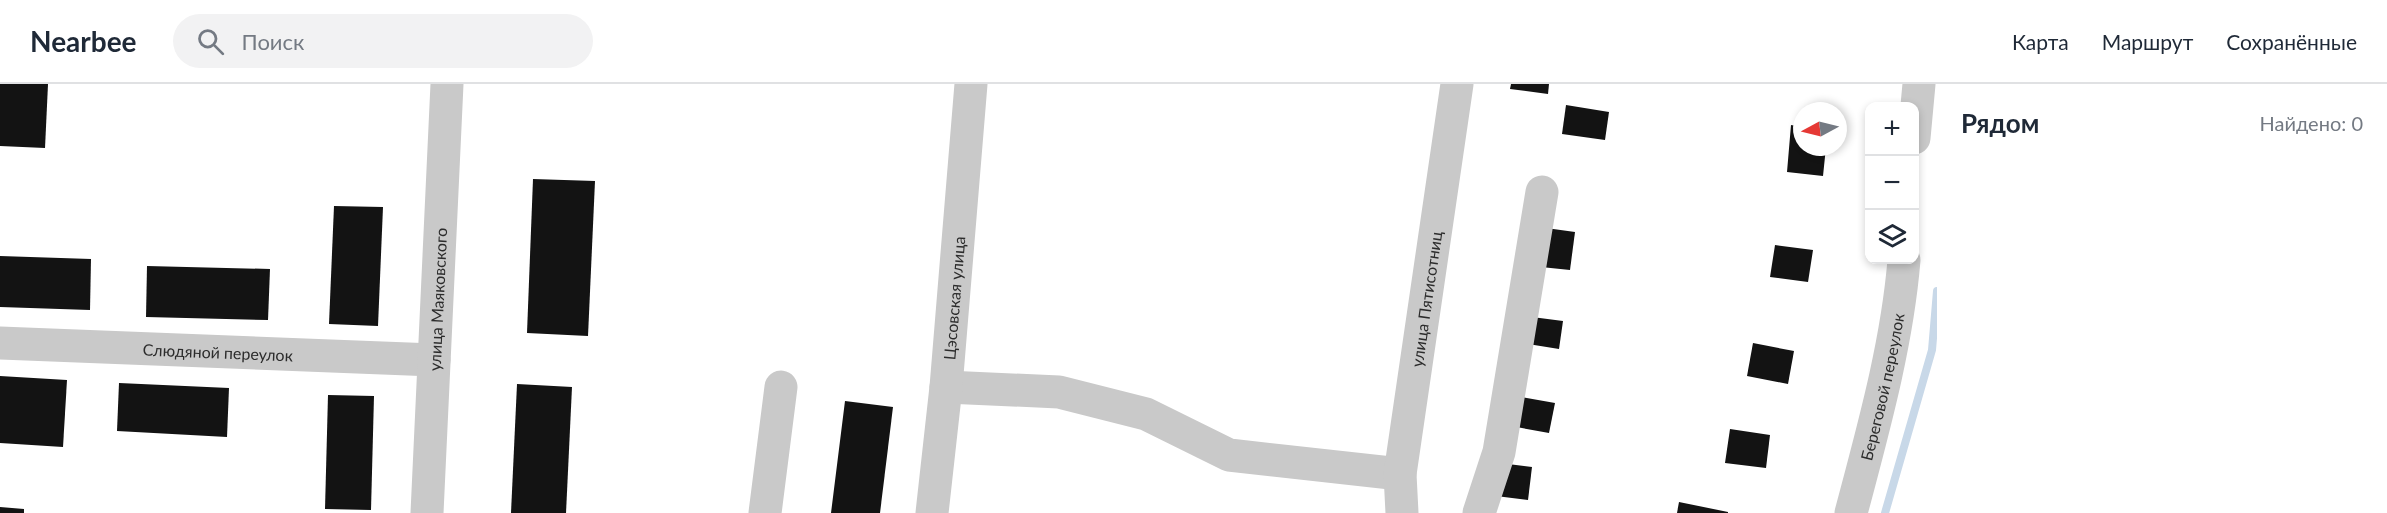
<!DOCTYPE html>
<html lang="ru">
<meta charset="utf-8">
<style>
:root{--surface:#fff;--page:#f2f2f3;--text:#1f2937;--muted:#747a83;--line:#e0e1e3}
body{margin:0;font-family:Lato,sans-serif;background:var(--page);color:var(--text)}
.controls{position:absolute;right:18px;top:18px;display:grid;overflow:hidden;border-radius:12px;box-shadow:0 3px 9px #0003}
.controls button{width:54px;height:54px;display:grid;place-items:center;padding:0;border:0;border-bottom:2px solid var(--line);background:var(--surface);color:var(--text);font:30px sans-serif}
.compass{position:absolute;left:1793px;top:18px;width:54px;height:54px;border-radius:50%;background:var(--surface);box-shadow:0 3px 9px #0003;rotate:263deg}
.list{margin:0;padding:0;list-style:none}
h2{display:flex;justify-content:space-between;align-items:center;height:78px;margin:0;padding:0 24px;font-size:26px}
h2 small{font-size:20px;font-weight:400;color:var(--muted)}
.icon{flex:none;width:33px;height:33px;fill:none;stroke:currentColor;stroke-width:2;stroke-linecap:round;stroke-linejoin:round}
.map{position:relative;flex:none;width:1937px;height:429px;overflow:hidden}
header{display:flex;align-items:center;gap:36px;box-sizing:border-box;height:84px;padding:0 30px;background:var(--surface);border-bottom:2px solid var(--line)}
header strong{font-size:28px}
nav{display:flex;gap:33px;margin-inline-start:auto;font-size:21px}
.search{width:420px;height:54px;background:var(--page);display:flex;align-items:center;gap:15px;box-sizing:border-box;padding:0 21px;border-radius:33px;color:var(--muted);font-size:22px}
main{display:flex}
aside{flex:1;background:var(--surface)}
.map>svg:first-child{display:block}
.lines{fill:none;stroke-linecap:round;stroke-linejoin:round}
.stream{stroke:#c8d8e8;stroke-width:8}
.building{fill:#131313}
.minor{stroke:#c9c9c9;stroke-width:33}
.labels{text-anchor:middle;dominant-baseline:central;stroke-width:6;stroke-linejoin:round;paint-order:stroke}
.street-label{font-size:16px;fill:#2c2c2c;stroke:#fff}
</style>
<header>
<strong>Nearbee</strong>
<div class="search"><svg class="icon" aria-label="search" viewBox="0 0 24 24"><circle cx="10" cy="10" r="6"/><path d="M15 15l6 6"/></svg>Поиск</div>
<nav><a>Карта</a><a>Маршрут</a><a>Сохранённые</a></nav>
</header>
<main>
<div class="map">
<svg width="1937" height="429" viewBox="0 0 1937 429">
<rect width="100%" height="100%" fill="#fff"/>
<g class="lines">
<path class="stream" d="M 1885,429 L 1932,266 L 1937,207"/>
</g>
<g class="building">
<path d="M 0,0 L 48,0 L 45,64 L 0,62 Z"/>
<path d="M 1511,0 L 1549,0 L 1548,10 L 1510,5 Z"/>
<path d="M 1566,21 L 1609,28 L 1605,56 L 1562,50 Z"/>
<path d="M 1791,41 L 1802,43 L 1802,63 L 1826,63 L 1823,92 L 1787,88 Z"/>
<path d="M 533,95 L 595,97 L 588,252 L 527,249 Z"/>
<path d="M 334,122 L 383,123 L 378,242 L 329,240 Z"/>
<path d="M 1546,144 L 1575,148 L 1570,186 L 1541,183 Z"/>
<path d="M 1775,161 L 1813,166 L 1808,198 L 1770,193 Z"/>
<path d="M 0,172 L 91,175 L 90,226 L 0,223 Z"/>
<path d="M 147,182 L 270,185 L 268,236 L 146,233 Z"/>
<path d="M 1532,233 L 1563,237 L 1559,265 L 1528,260 Z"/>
<path d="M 1753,259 L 1794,267 L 1788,300 L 1747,292 Z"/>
<path d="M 0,292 L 67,296 L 63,363 L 0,359 Z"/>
<path d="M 119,299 L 229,304 L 227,353 L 117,347 Z"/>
<path d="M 517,300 L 572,303 L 566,429 L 511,429 Z"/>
<path d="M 328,311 L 374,312 L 371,426 L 325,425 Z"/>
<path d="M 1516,312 L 1555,319 L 1549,349 L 1511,342 Z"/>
<path d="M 845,317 L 893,323 L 880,429 L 831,429 Z"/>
<path d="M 1730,345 L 1770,351 L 1766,384 L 1725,379 Z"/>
<path d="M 1500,379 L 1532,383 L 1528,416 L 1496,412 Z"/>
<path d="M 1679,418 L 1728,428 L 1728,429 L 1677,429 Z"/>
<path d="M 0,423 L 24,425 L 24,429 L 0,429 Z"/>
</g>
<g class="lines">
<g class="minor">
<path d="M 1914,54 L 1919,0"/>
<path id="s1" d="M 0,259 L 434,276"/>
<path d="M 946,303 L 1059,308 L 1146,330 L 1229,371 L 1400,390"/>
<path id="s2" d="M 427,429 L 447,0"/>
<path d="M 765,429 L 781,303"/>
<path id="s3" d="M 932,429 L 946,303 L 971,0"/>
<path id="s4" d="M 1402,429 L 1400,390 L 1457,0"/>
<path d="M 1479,429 L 1499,368 L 1542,108"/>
<path id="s5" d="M 1851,429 C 1873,346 1897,261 1904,176"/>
</g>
</g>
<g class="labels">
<g class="street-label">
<text stroke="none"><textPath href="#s2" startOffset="214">улица Маяковского</textPath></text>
<text stroke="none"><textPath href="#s4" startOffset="216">улица Пятисотниц</textPath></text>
<text stroke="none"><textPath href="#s3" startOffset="216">Цэсовская улица</textPath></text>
<text stroke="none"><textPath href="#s1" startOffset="218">Слюдяной переулок</textPath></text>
<text stroke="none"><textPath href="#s5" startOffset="130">Береговой переулок</textPath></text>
</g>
</g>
</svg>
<div class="controls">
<button>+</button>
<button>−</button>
<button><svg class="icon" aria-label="layers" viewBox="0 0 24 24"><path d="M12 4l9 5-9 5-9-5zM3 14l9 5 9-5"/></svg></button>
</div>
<svg class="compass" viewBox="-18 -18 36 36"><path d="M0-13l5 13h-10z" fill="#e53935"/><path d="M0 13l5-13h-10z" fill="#747a83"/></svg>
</div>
<aside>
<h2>Рядом<small>Найдено: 0</small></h2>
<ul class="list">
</ul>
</aside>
</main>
